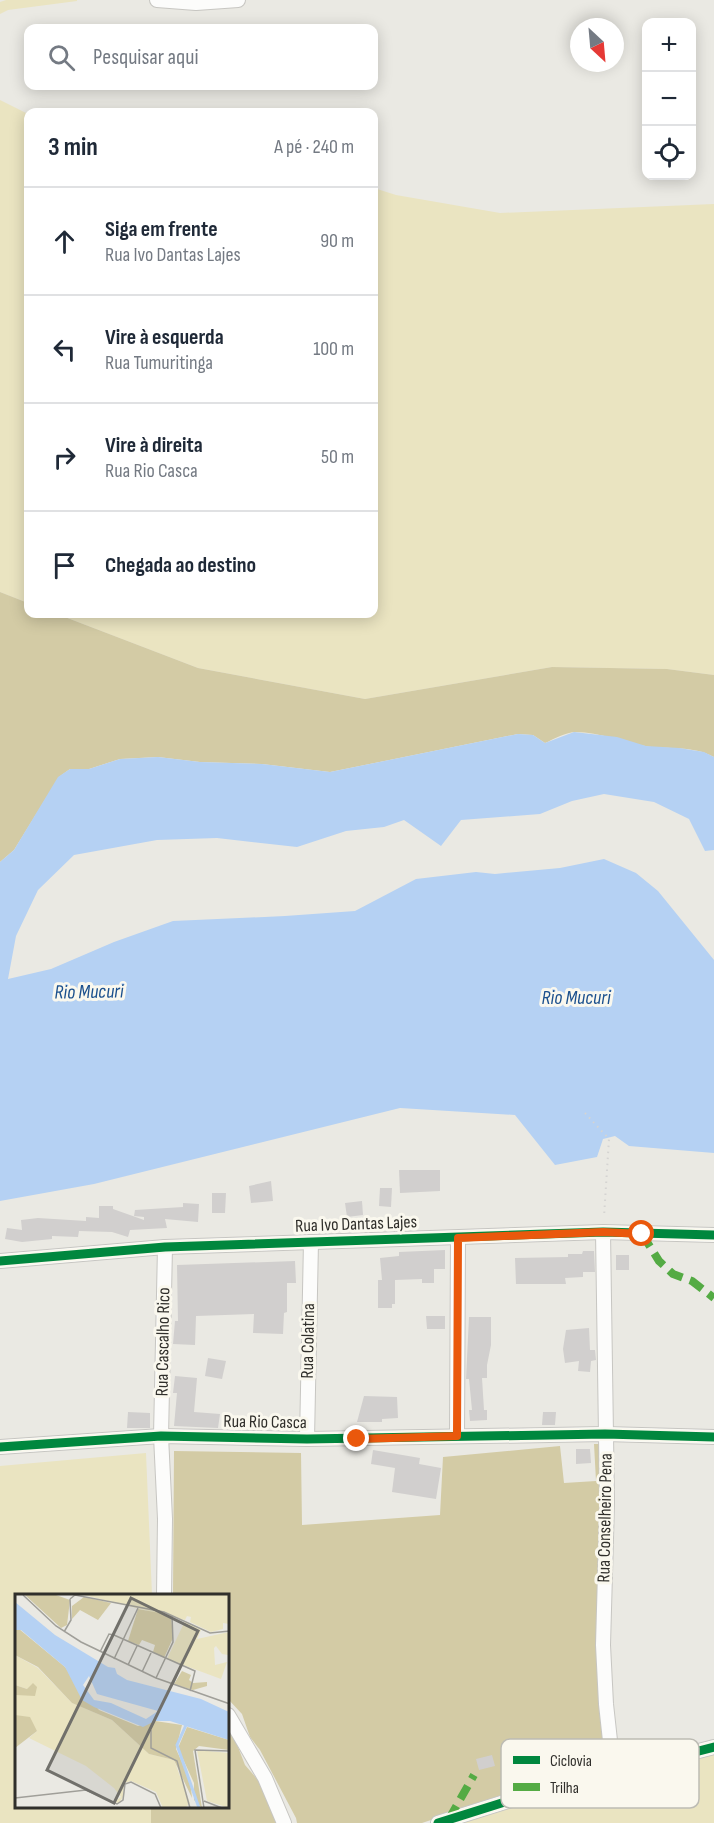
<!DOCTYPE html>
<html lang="pt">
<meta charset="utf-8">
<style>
:root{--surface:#fff;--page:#f6f6f7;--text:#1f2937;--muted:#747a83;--line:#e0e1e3}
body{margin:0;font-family:"Sofia Sans Condensed",sans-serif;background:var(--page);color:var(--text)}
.controls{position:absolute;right:18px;top:18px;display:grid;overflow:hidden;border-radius:12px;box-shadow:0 3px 15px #0003}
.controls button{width:54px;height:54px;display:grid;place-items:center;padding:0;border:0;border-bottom:2px solid var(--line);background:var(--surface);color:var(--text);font:30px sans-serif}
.compass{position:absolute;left:570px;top:18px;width:54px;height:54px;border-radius:50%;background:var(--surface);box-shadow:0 3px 15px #0003;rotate:154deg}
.stop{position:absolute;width:18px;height:18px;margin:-14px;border:4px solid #ea580c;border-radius:50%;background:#fff}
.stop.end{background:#ea580c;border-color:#fff;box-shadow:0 2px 6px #0008}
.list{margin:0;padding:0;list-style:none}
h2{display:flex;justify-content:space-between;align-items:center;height:78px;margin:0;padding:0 24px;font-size:26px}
h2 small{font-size:20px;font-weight:400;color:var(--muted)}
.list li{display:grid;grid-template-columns:39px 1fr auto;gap:18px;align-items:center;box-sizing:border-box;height:108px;padding:0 24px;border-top:2px solid var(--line)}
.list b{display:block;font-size:22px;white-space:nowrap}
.list p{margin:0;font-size:20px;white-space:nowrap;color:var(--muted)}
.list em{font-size:20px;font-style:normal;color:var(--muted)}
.icon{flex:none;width:33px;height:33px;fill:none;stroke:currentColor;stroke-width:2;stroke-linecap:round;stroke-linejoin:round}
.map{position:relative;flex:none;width:714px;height:1823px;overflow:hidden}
.search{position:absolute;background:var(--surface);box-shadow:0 3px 15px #0003;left:24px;top:24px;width:354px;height:66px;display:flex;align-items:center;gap:15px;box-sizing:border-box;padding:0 21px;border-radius:12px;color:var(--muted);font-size:22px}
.panel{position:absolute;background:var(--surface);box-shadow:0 3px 15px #0003;left:24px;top:108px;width:354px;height:510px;border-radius:12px}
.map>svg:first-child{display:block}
.green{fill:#eae4c1}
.forest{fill:#d3cba5}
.water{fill:#b5d1f3}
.building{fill:#d1cfce}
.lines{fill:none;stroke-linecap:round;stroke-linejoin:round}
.minor-casing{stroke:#c7c6c2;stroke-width:16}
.path{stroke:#d5d4d2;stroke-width:2;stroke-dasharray:1.5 4.5;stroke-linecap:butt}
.minor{stroke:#fcfcfb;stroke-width:14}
.quiet{stroke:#54ab44;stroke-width:8;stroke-dasharray:15 8;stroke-linecap:butt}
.cycleway-casing{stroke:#faf8ee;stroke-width:13}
.cycleway{stroke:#00873e;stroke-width:9}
.route{stroke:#ea580c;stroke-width:8}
.labels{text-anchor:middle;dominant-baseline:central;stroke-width:6;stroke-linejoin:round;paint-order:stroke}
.street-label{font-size:18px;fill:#302f2b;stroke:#faf8ee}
.water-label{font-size:20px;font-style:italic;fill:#1b508d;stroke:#faf8ee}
.inset-river{fill:none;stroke:#b5d1f3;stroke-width:3}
.inset-road{fill:none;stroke:#a09f99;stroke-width:1.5}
.view{fill:#71706b;fill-opacity:0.15;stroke:#71706b;stroke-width:3}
.inset-edge{fill:none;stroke:#302f2b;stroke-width:3}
.key{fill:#faf8ee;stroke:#bdbcb4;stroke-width:1.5}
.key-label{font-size:16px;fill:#302f2b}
</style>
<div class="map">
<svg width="714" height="1823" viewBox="0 0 714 1823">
<rect width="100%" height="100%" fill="#eae9e3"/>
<g class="green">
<path d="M 6,0 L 77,0 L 77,1 L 8,10 L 0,14 L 0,2 Z"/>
<path d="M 0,100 L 28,114 L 28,603 L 0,592 Z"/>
<path d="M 374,188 L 396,195 L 500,213 L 714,204 L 714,675 L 667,669 L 552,667 L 365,699 L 198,668 L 57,614 L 374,614 Z"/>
<path d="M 146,1453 L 152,1595 L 16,1595 L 16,1806 L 151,1807 L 151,1823 L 0,1823 L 0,1466 Z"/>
<path d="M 714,1754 L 714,1823 L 455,1823 L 542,1794 L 605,1783 Z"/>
</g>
<g class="forest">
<path d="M 0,592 L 28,603 L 28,614 L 57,614 L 198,668 L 365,699 L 552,667 L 667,669 L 714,675 L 714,757 C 692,745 669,750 645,746 C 622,742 600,732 576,732 C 566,732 554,739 545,743 L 533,735 L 518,734 L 330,772 L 262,764 L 200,762 L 158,757 L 120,759 L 89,769 L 70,769 L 59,777 L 14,850 L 0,862 Z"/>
<path d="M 594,1444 L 602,1444 L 603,1496 L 597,1608 L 600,1702 L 607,1764 L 506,1795 L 422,1823 L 297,1823 L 296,1818 L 260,1750 L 250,1737 L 242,1714 L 228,1699 L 228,1595 L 173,1595 L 174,1451 L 301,1453 L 302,1525 L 440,1515 L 443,1457 L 560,1446 L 564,1483 L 596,1481 Z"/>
<path d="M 228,1728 L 233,1734 L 245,1765 L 264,1787 L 280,1823 L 151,1823 L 151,1807 L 228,1806 Z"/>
</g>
<path class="water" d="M 574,732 L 617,737 L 646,746 L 679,748 L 704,752 L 714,757 L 714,850 L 705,851 L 689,819 L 654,802 L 604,794 L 572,801 L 540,814 L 461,820 L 441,846 L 404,820 L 384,827 L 346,831 L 297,847 L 217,838 L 157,840 L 74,855 L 38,890 L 16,936 L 8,979 L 51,969 L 114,942 L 173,921 L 285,916 L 355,911 L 416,879 L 476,872 L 495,874 L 560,868 L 604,859 L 636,873 L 658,891 L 714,960 L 714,1153 L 629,1146 L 615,1136 L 603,1139 L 597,1157 L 555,1165 L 515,1115 L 400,1108 L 94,1184 L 0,1201 L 0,862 L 14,850 L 58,777 L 70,769 L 89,769 L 120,759 L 158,757 L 200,762 L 262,764 L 330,772 L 518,734 L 533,735 L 545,743 Z"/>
<g class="building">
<path d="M 399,1170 L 440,1170 L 440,1191 L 400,1193 Z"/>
<path d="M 271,1181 L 273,1201 L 251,1203 L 249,1186 Z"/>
<path d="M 380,1188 L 392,1188 L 391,1207 L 379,1206 Z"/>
<path d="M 212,1193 L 226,1193 L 225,1213 L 212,1213 Z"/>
<path d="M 362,1201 L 363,1215 L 347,1217 L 345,1203 Z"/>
<path d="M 183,1203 L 199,1204 L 198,1222 L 165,1219 L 167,1228 L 130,1230 L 128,1237 L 112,1232 L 79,1231 L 78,1237 L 52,1236 L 52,1239 L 22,1242 L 5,1239 L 7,1228 L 22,1230 L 21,1220 L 38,1218 L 86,1221 L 86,1217 L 99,1218 L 99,1206 L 113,1206 L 113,1209 L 144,1220 L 144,1217 L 134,1216 L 135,1210 L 183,1207 Z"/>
<path d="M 445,1250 L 445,1269 L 434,1269 L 434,1283 L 422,1283 L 422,1279 L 395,1280 L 395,1304 L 392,1304 L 392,1308 L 378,1308 L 378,1280 L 382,1280 L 380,1258 L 399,1256 L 399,1252 Z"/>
<path d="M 583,1251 L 594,1251 L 595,1272 L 583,1272 L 583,1277 L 565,1278 L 566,1284 L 516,1284 L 515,1258 L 568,1257 L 568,1254 L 582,1254 Z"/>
<rect x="616" y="1255" width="13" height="15"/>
<path d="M 295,1261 L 296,1283 L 287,1283 L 287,1312 L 284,1313 L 283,1334 L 253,1333 L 254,1314 L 196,1316 L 195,1345 L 173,1344 L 175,1321 L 178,1321 L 177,1265 Z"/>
<path d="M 426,1316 L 445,1316 L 445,1329 L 427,1329 Z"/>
<path d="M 469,1317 L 491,1317 L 491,1345 L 487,1365 L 487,1378 L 482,1378 L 484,1410 L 487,1410 L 487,1420 L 470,1421 L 469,1410 L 472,1410 L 469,1379 L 466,1379 Z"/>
<path d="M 589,1328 L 590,1350 L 595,1350 L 596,1360 L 591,1361 L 590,1372 L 578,1371 L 579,1361 L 565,1363 L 563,1349 L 566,1330 Z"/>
<path d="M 208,1358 L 226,1361 L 222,1379 L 205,1376 Z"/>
<path d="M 175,1376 L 197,1378 L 194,1412 L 220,1414 L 218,1428 L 174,1426 L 177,1393 L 173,1393 Z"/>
<path d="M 364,1396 L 397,1397 L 398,1418 L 382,1419 L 382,1422 L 357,1422 Z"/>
<path d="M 128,1412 L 150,1413 L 150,1428 L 127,1428 Z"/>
<path d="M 543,1412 L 556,1412 L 555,1425 L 542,1425 Z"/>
<path d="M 576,1449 L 590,1449 L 591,1463 L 576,1464 Z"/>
<path d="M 373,1450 L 420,1458 L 419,1464 L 441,1468 L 436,1499 L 392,1492 L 395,1468 L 371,1464 Z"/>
<path d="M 492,1755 L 495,1766 L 479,1770 L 476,1759 Z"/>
</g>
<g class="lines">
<defs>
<g id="minor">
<path d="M 157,0 L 196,3 L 238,0"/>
<path d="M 603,1232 L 607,1503 L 603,1645 L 606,1704 L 613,1768"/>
<path d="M 0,1261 L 165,1247 L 603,1232 L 714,1235"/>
<path d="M 457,1436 L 458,1238"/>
<path d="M 307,1439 L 311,1242"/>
<path d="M 0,1447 L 161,1436 L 307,1439 L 605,1434 L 714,1437"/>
<path d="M 164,1595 L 165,1519 L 161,1436 L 165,1247"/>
<path d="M 228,1715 L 265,1778 L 284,1823"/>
<path d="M 438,1823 L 613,1768 L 664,1760 L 714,1747"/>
</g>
</defs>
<use href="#minor" class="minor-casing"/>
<path class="path" d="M 585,1113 L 609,1139 L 604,1217"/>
<use href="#minor" class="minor"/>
<g class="quiet">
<path d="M 642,1234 L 659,1261 L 673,1274 L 692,1281 L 714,1298"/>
<path d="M 449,1819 L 474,1775"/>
</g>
<defs>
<g id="cycleway">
<path d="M 0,1261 L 165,1247 L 603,1232 L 714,1235"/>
<path d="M 0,1447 L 161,1436 L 307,1439 L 605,1434 L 714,1437"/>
<path d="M 438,1823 L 613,1768 L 664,1760 L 714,1747"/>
</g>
</defs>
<use href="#cycleway" class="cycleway-casing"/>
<use href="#cycleway" class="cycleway"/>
</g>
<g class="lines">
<path class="route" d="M 357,1439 L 457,1436 L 458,1238 L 603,1232 L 642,1234"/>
</g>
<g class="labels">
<g class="street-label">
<text transform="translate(356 1224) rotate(-2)">Rua Ivo Dantas Lajes</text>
<text transform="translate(308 1341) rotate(-89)">Rua Colatina</text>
<text transform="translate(163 1342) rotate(-89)">Rua Cascalho Rico</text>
<text transform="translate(265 1422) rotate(1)">Rua Rio Casca</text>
<text transform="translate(605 1518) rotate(-89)">Rua Conselheiro Pena</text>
</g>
<g class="water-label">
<text transform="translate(89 992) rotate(-1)">Rio Mucuri</text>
<text x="576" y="998">Rio Mucuri</text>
</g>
</g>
<g transform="translate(15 1594)">
<rect width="214" height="214" fill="#eae9e3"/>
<path d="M 69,1 L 214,1 L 214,30 L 208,29 L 208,35 L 196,38 L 175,28 L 176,23 L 172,22 L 170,26 ZM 170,27 L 186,36 L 182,45 L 214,38 L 213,61 L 207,60 L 201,52 L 199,54 L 200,71 L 212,68 L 206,85 L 152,65 ZM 0,61 L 23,74 L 57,109 L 97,126 L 134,160 L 159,166 L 175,209 L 170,214 L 148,214 L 141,198 L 116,187 L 109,189 L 108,203 L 104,209 L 99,208 L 106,203 L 99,194 L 71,172 L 14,144 L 22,137 L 0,121 L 1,101 L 12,95 L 0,91 ZM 182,156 L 214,159 L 214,214 L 192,207 Z" fill="#eae4c1"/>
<path d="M 10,1 L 41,1 L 55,6 L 52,31 L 46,34 ZM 69,3 L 96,9 L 83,26 L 65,16 L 57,25 L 57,12 ZM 123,15 L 156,21 L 158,44 L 149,64 L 138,58 L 140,51 L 127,46 L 124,51 L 113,47 ZM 4,35 L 50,73 L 84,116 L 123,132 L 140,127 L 167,131 L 161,155 L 175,186 L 177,204 L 159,166 L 134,160 L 97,126 L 57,109 L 23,73 L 0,61 L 0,36 ZM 167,77 L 176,81 L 174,86 L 178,89 L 192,88 L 192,92 L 178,96 L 159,90 ZM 18,89 L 22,93 L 20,102 L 1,101 L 0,106 L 0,91 L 12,95 ZM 0,121 L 15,123 L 22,137 L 0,154 ZM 172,133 L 214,146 L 214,156 L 184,152 L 178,157 L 187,214 L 179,206 L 179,189 L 163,154 Z" fill="#d3cba5"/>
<path d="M 0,8 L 40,41 L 93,73 L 100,74 L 102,80 L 112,86 L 186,105 L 214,118 L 214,146 L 155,127 L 140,127 L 128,133 L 79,113 L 67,106 L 50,73 L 6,36 L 0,36 ZM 74,82 L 82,100 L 143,117 L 131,125 L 96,109 L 79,106 L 68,91 Z" fill="#b5d1f3" fill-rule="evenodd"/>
<path class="inset-river" d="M 171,131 L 162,151 L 184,214"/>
<path class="inset-road" d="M 8,1 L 41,32 L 66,48 L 141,84 L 215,110M 55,5 L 60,1 L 149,18 L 195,39 L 215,37M 49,38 L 56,26 L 55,5M 85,58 L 94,40 L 99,41 L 180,77 L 175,97M 99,65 L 123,14M 113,71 L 122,52M 127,78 L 136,59M 141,84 L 158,48 L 157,21M 158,90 L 166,72M 136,136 L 136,154 L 162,167 L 175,214M 0,204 L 71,196 L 102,210 L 108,206 L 110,190 L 116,188 L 140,200 L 146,214M 189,207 L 207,214M 189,214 L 180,156 L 215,157"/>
<path class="view" d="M 116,4 L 183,37 L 99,209 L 32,176 Z"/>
<rect width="214" height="214" class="inset-edge"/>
</g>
<rect x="501" y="1739" width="198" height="69" rx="9" class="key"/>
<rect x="513" y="1756" width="27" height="8" fill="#00873e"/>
<rect x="513" y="1783" width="27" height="8" fill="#54ab44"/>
<g class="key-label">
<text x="550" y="1766">Ciclovia</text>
<text x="550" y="1793">Trilha</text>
</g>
</svg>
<div class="controls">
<button>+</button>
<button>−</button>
<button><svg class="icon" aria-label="locate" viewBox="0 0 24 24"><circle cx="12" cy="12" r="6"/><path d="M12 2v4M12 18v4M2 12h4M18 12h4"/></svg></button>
</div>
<svg class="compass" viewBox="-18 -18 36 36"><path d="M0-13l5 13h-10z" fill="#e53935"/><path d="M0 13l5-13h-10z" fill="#747a83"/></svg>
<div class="stop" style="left:642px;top:1234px"></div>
<div class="stop end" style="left:357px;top:1439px"></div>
<div class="search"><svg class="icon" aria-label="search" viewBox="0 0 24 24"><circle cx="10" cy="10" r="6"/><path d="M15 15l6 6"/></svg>Pesquisar aqui</div>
<section class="panel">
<h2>3 min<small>A pé · 240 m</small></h2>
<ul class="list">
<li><svg class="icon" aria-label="ahead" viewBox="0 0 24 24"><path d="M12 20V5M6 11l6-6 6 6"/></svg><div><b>Siga em frente</b><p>Rua Ivo Dantas Lajes</p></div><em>90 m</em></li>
<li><svg class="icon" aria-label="left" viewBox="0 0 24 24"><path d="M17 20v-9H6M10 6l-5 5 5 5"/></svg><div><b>Vire à esquerda</b><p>Rua Tumuritinga</p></div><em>100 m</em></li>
<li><svg class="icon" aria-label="right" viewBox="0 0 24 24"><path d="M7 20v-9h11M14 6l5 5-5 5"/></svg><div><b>Vire à direita</b><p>Rua Rio Casca</p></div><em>50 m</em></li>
<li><svg class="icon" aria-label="arrive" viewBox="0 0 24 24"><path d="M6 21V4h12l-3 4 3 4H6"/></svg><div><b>Chegada ao destino</b></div></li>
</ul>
</section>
</div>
